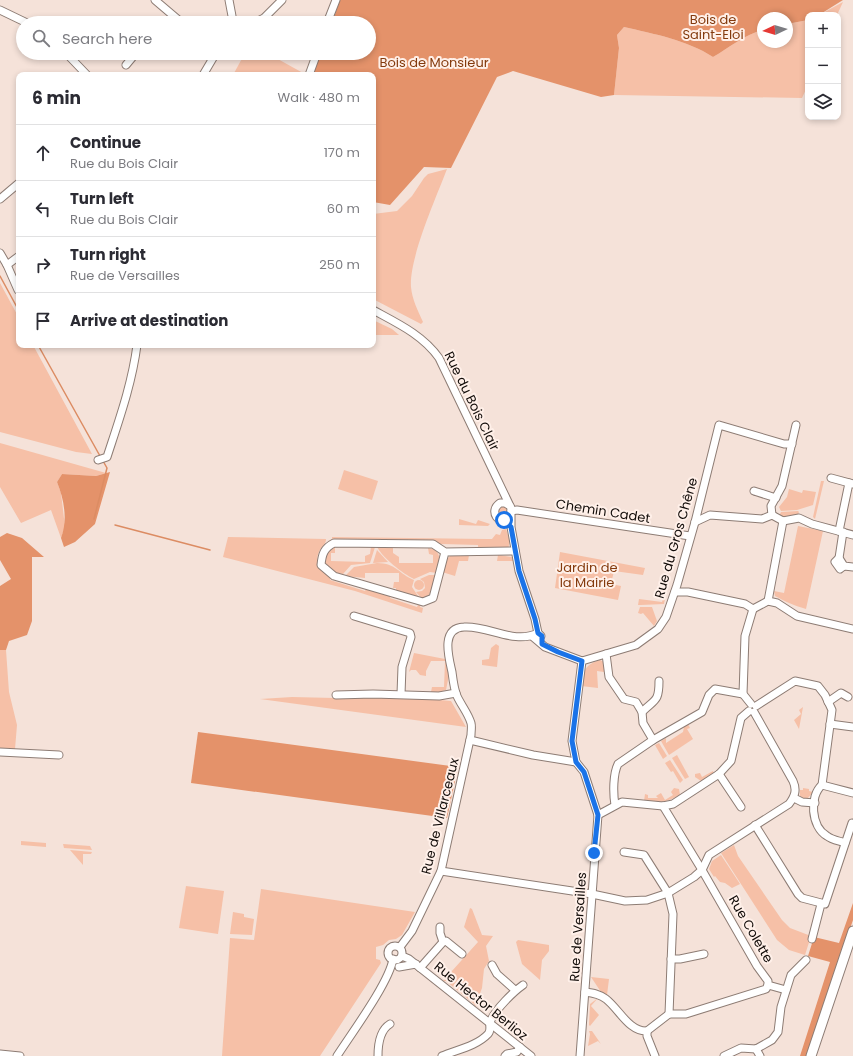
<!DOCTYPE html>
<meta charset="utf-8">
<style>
:root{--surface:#fff;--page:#f2f2f3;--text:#2b2b33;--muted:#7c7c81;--line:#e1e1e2}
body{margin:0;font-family:Poppins,sans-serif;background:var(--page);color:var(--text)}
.controls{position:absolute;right:12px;top:12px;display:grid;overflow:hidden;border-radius:8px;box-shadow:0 2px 6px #0003}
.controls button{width:36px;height:36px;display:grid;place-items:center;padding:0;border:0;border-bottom:1px solid var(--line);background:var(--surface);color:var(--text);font:20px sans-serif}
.compass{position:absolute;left:757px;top:12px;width:36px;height:36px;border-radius:50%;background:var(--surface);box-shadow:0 2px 6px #0003;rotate:266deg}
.stop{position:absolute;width:12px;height:12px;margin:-9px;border:3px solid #1a73e8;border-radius:50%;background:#fff}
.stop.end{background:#1a73e8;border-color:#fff;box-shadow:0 1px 4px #0008}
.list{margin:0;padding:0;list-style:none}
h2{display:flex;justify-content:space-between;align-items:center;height:52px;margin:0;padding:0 16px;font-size:17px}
h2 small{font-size:13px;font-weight:400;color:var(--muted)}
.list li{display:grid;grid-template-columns:26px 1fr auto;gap:12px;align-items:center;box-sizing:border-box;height:56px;padding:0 16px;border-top:1px solid var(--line)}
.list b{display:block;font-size:15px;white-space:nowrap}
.list p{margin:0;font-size:13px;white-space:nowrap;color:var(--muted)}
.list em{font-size:13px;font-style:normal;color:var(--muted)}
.icon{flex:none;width:22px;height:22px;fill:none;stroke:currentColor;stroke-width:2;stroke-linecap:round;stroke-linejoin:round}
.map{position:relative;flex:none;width:853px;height:1056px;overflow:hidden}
.search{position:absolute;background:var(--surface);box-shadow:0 2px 6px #0003;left:16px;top:16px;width:360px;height:44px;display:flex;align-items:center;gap:10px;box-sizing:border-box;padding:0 14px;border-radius:22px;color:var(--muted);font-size:15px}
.panel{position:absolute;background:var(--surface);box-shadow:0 2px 6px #0003;left:16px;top:72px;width:360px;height:276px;border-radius:8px}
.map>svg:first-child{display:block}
.green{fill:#f6c0a7}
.forest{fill:#e4926a}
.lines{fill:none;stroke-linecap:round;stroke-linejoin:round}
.stream{stroke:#dc8c63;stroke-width:1.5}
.minor-casing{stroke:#8d7c74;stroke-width:9}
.major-casing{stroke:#8d7c74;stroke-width:11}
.minor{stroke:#fff;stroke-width:7}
.major{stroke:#fff;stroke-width:9}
.route{stroke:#1a73e8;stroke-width:5}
.labels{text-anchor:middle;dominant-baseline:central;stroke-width:4;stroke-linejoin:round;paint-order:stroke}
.park-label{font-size:13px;fill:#843a0d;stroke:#fff0e9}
.street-label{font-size:13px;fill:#110b08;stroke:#fff0e9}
</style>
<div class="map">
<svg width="853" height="1056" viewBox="0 0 853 1056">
<rect width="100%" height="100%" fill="#f5e2d9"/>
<g class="green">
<path d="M 843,2 L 837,15 L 819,15 Z"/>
<path d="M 808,20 L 808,85 L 802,98 L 614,95 L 619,48 L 617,35 L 624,27 C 654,34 687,40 713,57 C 729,48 745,34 763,30 L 763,42 L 787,42 L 787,24 Z"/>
<path d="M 245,53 L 267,53 L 303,73 L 303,75 L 233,75 Z"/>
<path d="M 447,169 C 436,198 409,258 411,287 C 412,299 418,311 423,322 L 421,324 L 373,299 L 373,214 L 397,211 L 412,196 L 424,178 L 428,174 Z"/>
<path d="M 0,283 L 19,318 L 19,345 L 33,345 L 92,454 L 76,452 L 0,432 Z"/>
<path d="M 373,320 L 392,329 L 399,335 L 373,335 Z"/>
<path d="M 0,443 L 106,473 L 96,476 L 62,474 L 57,482 L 61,493 L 65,527 L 61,538 L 51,510 L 21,523 L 0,487 Z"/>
<path d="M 344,470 L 378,481 L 372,500 L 338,489 Z"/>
<path d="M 821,481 L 824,481 L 815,519 L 813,517 Z"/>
<path d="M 789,489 L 802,493 L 803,490 L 816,492 L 813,505 L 797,510 L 781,511 L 779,507 L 787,497 Z"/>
<circle cx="503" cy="511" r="5.5"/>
<path d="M 781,512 L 798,511 L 799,512 L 798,514 L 785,517 L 779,516 Z"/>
<path d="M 459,519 L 476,524 L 478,520 L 490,524 L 488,526 L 459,525 Z"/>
<path d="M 798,526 L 823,531 L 806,609 C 793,605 786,602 775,596 L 774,591 L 784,593 Z"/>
<path d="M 506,529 L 510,541 L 508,549 L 478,549 L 478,545 L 407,543 L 407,540 L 332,539 L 332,537 L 487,539 L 492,539 L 496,534 L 500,535 L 502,530 Z"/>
<path d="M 228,537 L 326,539 C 326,544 323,545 320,550 C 313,561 322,570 330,576 L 330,580 L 365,591 L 367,587 L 391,594 L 390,598 L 417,607 L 419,603 L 421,604 L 420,607 L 423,608 L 422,613 L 355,591 L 223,557 Z"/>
<path d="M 335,546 L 335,553 L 331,553 L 331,561 L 365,562 L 365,556 L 370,554 L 371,547 L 375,547 L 370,563 L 351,565 L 343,574 L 332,572 L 324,565 L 326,551 Z"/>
<path d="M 377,547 L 393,548 L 393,553 L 399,557 L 399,563 L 433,563 L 433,555 L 429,554 L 428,548 C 443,550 440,562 437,573 L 430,572 L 414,579 C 402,573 384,559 377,547 Z"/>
<path d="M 377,550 L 388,562 L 373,563 Z"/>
<path d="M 560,552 L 645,568 L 643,575 L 614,571 L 611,584 L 621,586 L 618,600 L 555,588 Z"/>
<path d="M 452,554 L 469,555 L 468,561 L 459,561 L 455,576 L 442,572 L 445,561 Z"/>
<path d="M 498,555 L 512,557 L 513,561 L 497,561 Z"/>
<path d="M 377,563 C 396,563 399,574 414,580 L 412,587 L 420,599 L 396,592 L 396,588 L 393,588 L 394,582 L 399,582 L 399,573 L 365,573 L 365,578 L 345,576 L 354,567 Z"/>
<path d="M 429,575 L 436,575 C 434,585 433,595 422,599 L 416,592 L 422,591 L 425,588 L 424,582 L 420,579 Z"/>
<circle cx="419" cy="585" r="5"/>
<path d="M 639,599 L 662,602 L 663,599 L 665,599 L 664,604 L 641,605 L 638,605 Z"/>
<path d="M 640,607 L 652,607 L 657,621 L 654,626 L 643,613 L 641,614 L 638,613 Z"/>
<path d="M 496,644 L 499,646 L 497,667 L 482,665 L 482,660 L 489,659 L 491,648 Z"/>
<path d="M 0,650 L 6,650 L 9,692 L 17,725 L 15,749 L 0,749 Z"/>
<path d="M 414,653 L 445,659 L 449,675 L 446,690 L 439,692 L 431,692 L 432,687 L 444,687 L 445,661 L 431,661 L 426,671 L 426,676 L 420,675 L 416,670 L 411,670 L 409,672 Z"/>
<path d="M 600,660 L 604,662 L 604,672 L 597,671 L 598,688 L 581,686 C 582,671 586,664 600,660 Z"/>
<path d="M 394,696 L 451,701 L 466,727 L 260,699 L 292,697 L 335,698 Z"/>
<path d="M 803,707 L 799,729 L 794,720 L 801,714 L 799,710 Z"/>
<path d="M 688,724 L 690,728 L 687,729 L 693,739 L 669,755 L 661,741 L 666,738 L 666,743 L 683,732 L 684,727 Z"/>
<path d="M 659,743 L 667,756 L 663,759 L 655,745 Z"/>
<path d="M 677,755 L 689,777 L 685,779 L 672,758 Z"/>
<path d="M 670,760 L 683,780 L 680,783 L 673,771 L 671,772 L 665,763 Z"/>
<path d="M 713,771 L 714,774 L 701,781 L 695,777 L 695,774 L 700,773 L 702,777 Z"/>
<path d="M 674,788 L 679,789 L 680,795 C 665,803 660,803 644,801 L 645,794 L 648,795 L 648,798 L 658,798 L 656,796 L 661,793 L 665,800 L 673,795 L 671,792 Z"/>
<path d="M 803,788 L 809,789 L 809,791 L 813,792 L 808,798 L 804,799 L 800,796 L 800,790 L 803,790 Z"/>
<path d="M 21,841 L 46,843 L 46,847 L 21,845 Z"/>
<path d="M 63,844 L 90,846 L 92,850 L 64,848 Z"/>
<path d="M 734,845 L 738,856 L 782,920 L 790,928 L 811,936 L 805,955 L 789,950 L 777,940 L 721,853 Z"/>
<path d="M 70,850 L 92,852 L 91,854 L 83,854 L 83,865 Z"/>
<path d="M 721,855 L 740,884 L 732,888 L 725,883 L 720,882 L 715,876 L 714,877 L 709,869 L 712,861 Z"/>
<path d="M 186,886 L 224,891 L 218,934 L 179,928 Z"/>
<path d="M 261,889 L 415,912 L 402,935 L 396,939 L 389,940 L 383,945 L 376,947 L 376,959 L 380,960 L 381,963 L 320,1056 L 222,1056 L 230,938 L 254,940 Z"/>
<path d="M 470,908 L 472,909 L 482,935 L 493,936 L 486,946 L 489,961 L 484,969 L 482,988 L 475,1007 L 474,1004 L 446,981 L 443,981 L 478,942 L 464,927 Z"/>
<path d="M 233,912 L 244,914 L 244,917 L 254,919 L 252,935 L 230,934 Z"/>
<path d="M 518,940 L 549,945 L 549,951 L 542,960 L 540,980 L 522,964 L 516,942 Z"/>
<path d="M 591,977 L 609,979 L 607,995 L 601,992 Z"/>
<path d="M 598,998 L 591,1006 L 599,1015 L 590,1026 L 589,1025 L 590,1004 Z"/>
<path d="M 589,1031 L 592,1031 L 601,1044 L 598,1041 L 588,1046 L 590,1034 Z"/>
</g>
<g class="forest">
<path d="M 340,0 L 843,0 L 819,15 L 808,15 L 808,20 L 787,24 L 787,18 L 763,18 L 763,30 C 745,34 729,48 713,57 C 687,40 654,34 624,27 L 617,35 L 619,48 L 614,95 L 601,97 L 513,71 L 497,77 L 451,168 L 424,167 L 390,205 L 373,202 L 373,75 L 312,75 L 320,53 L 369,53 L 369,23 L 332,23 Z"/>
<path d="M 110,472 L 95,524 L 75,542 L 64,547 L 61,538 C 68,520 64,499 57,482 L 62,474 L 96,476 Z"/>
<path d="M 7,533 L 22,538 L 44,557 L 32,557 L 32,621 L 27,635 L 9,641 L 6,650 L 0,650 L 0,586 L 11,579 L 0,560 L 0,537 Z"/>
<path d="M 198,732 L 458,767 L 447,818 L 191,783 Z"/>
<path d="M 853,903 L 853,920 L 806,1056 L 800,1056 L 830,962 L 808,956 L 814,937 L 839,943 Z"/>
</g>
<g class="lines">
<g class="stream">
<path d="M 0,276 L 19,311"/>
<path d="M 38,345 L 100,456"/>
<path d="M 94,519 L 107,468 L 103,461"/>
<path d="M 115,525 L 210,550"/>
</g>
<defs>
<g id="minor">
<path d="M 155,0 L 182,23"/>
<path d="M 229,0 L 232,16 L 231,23"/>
<path d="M 0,10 L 27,23"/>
<path d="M 165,23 L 176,19"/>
<path d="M 254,23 L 264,18 L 282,0"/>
<path d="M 327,23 L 336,0"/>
<path d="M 66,53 L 87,75"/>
<path d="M 126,65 L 136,53"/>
<path d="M 203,75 L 216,53"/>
<path d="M 309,75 L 317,53"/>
<path d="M 0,199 L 19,183"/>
<path d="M 0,253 L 7,265 L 18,290"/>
<path d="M 7,265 L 19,256"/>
<path d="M 373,310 C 397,323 423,335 439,358 L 511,508 L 511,527 L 519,571 L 535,619 L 538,633 L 541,636"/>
<path d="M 98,460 L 107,457 C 119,420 132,384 137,345"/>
<path d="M 831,478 L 853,484"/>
<path d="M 754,491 L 776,498"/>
<path d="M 510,506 L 505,503 L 500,503 C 488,511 499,527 510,517"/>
<path d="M 511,511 L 517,510 L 690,536"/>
<path d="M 772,515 L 771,506 L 782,486 L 796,425"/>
<path d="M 772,515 L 783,521 L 799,518 L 812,524 L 853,535"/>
<path d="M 695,522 L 710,515 L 762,519 L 772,515"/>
<path d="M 839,531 L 849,483"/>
<path d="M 843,532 L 839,558 L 844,566 L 853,567"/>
<path d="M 445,552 L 433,598 L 423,602 L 334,576 L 321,565 C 322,554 324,548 334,543 L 433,544 L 445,552 L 515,551"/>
<path d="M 839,558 L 835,562 L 840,569 L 844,566"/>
<path d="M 675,592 L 688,592 L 745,604 L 753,609 L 768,601 L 777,603 L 797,616 L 853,629"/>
<path d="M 768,601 L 783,521"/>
<path d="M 354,616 L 410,633 L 411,637 L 402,667 L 401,694"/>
<path d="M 532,636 L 545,647 L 582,661 L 636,645 L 658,629 L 666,617 L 677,585 L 695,522 L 719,425 L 784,444 L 792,444"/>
<path d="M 606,654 L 609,677 L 624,699 L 636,702 L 642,712 L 643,723 L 653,740"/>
<path d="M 336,695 L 373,694 L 439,696 L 456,693"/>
<path d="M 828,702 L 841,693 L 848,697"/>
<path d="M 751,704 L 743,694 L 745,636 L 753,609"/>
<path d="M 756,706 L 795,681 L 818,686 L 825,695 L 832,710 L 822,785"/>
<path d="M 642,712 C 655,699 659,702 659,681"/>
<path d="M 830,724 L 853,727"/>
<path d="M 470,740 L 533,755 L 576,762"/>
<path d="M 0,752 L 59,755"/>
<path d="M 719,774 L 741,807"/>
<path d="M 822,785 C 809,796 811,827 827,836 C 832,840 840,841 845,843"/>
<path d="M 822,785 L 853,793"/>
<path d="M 794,798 L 802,802 L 815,803"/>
<path d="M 615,805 C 613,793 613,774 618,764 L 653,740 L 702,712 L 709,695 L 715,689 L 743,694"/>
<path d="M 663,806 L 702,870 L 757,966 L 768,981 L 768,985 L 786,990"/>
<path d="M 598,815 L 622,802 L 663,806 L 673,804 L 719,774 L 731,761 L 741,718 L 749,711"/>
<path d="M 755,825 L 798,894 L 802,898 L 825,904 L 852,823"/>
<path d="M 624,852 L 644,855 L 668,893 L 673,914 L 669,1014"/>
<path d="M 441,871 L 592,894 L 625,901 L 647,900 L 668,893 L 694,877 L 702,870 L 709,855 L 789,804 C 795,796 797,790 793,781 L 754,712"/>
<path d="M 440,927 L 440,933 L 443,942"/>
<path d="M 812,939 L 821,904"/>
<circle cx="395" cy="953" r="7"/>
<path d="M 400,947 L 412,931 L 441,871 L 471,735 C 471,731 472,727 471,723 C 468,713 461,705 457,696 C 454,689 453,680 452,672 C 449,658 440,628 464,627 C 488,625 514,645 538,633"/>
<path d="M 402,956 L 409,959 L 531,1056"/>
<path d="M 671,959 L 680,959 L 704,954"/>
<path d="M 492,965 L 497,974 L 515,990"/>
<path d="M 399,967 L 416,964"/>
<path d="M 420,968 L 443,942 L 446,941 L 462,954"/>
<path d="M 585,992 C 593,993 600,994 606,999 C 619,1009 629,1032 647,1031 L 647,1036 L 655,1056"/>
<path d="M 647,1031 L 669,1014 L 686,1014 L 766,989 L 768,985"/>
<path d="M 756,1049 L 772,1040 L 778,1032 L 781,1007 L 791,975 L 806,960"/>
<path d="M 756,1049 L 760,1056"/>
<path d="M 0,1054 L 20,1056"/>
<path d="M 337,1056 C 351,1034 389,983 393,959"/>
<path d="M 378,1056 C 378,1045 380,1030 390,1024"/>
<path d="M 442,1056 C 456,1050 477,1046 488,1034 C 492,1030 488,1025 491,1020 C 496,1009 513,992 523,985"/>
<path d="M 505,1056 L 507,1054 L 517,1052 L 520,1047"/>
<path d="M 580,1056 L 598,815 L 584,772 L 576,762 L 572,741 L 582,661"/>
<path d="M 724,1056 L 741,1048 L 756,1049"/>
</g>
<path id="major" d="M 811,1056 L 853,931"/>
</defs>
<use href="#minor" class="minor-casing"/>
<use href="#major" class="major-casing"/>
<use href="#minor" class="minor"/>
<use href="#major" class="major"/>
</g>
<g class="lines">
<path class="route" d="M 504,520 L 511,527 L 519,571 L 535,619 L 538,633 L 542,636 L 542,644 L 558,652 L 582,661 L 572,741 L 576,762 L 584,772 L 598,815 L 594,853"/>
</g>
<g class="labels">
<g class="park-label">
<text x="713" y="19">Bois de<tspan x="713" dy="15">Saint-Eloi</tspan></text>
<text x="434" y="62">Bois de Monsieur</text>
<text x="587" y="567">Jardin de<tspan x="587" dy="15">la Mairie</tspan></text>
</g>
<g class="street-label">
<text transform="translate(472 401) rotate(64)">Rue du Bois Clair</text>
<text transform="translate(603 511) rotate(9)">Chemin Cadet</text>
<text transform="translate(676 538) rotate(-74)">Rue du Gros Chêne</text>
<text transform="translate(440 816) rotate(-76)">Rue de Villarceaux</text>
<text transform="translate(578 927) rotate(-86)">Rue de Versailles</text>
<text transform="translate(751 929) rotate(60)">Rue Colette</text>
<text transform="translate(481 1001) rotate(39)">Rue Hector Berlioz</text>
</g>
</g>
</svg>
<div class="controls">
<button>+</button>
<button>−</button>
<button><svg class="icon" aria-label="layers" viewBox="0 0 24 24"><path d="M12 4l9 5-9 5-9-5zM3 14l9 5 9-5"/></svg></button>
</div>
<svg class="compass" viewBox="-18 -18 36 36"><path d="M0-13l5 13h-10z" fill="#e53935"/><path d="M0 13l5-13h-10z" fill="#7c7c81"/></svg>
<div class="stop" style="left:504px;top:520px"></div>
<div class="stop end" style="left:594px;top:853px"></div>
<div class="search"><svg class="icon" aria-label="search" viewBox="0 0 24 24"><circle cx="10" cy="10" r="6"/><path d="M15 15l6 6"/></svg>Search here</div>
<section class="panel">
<h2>6 min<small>Walk · 480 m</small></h2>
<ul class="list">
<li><svg class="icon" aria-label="ahead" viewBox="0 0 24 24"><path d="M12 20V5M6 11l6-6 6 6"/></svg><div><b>Continue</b><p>Rue du Bois Clair</p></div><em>170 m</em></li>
<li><svg class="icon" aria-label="left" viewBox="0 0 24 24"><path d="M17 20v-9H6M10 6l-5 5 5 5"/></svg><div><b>Turn left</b><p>Rue du Bois Clair</p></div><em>60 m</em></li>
<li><svg class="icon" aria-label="right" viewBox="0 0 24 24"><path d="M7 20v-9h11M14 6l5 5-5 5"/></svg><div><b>Turn right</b><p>Rue de Versailles</p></div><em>250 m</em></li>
<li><svg class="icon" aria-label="arrive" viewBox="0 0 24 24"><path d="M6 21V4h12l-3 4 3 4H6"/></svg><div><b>Arrive at destination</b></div></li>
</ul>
</section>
</div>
